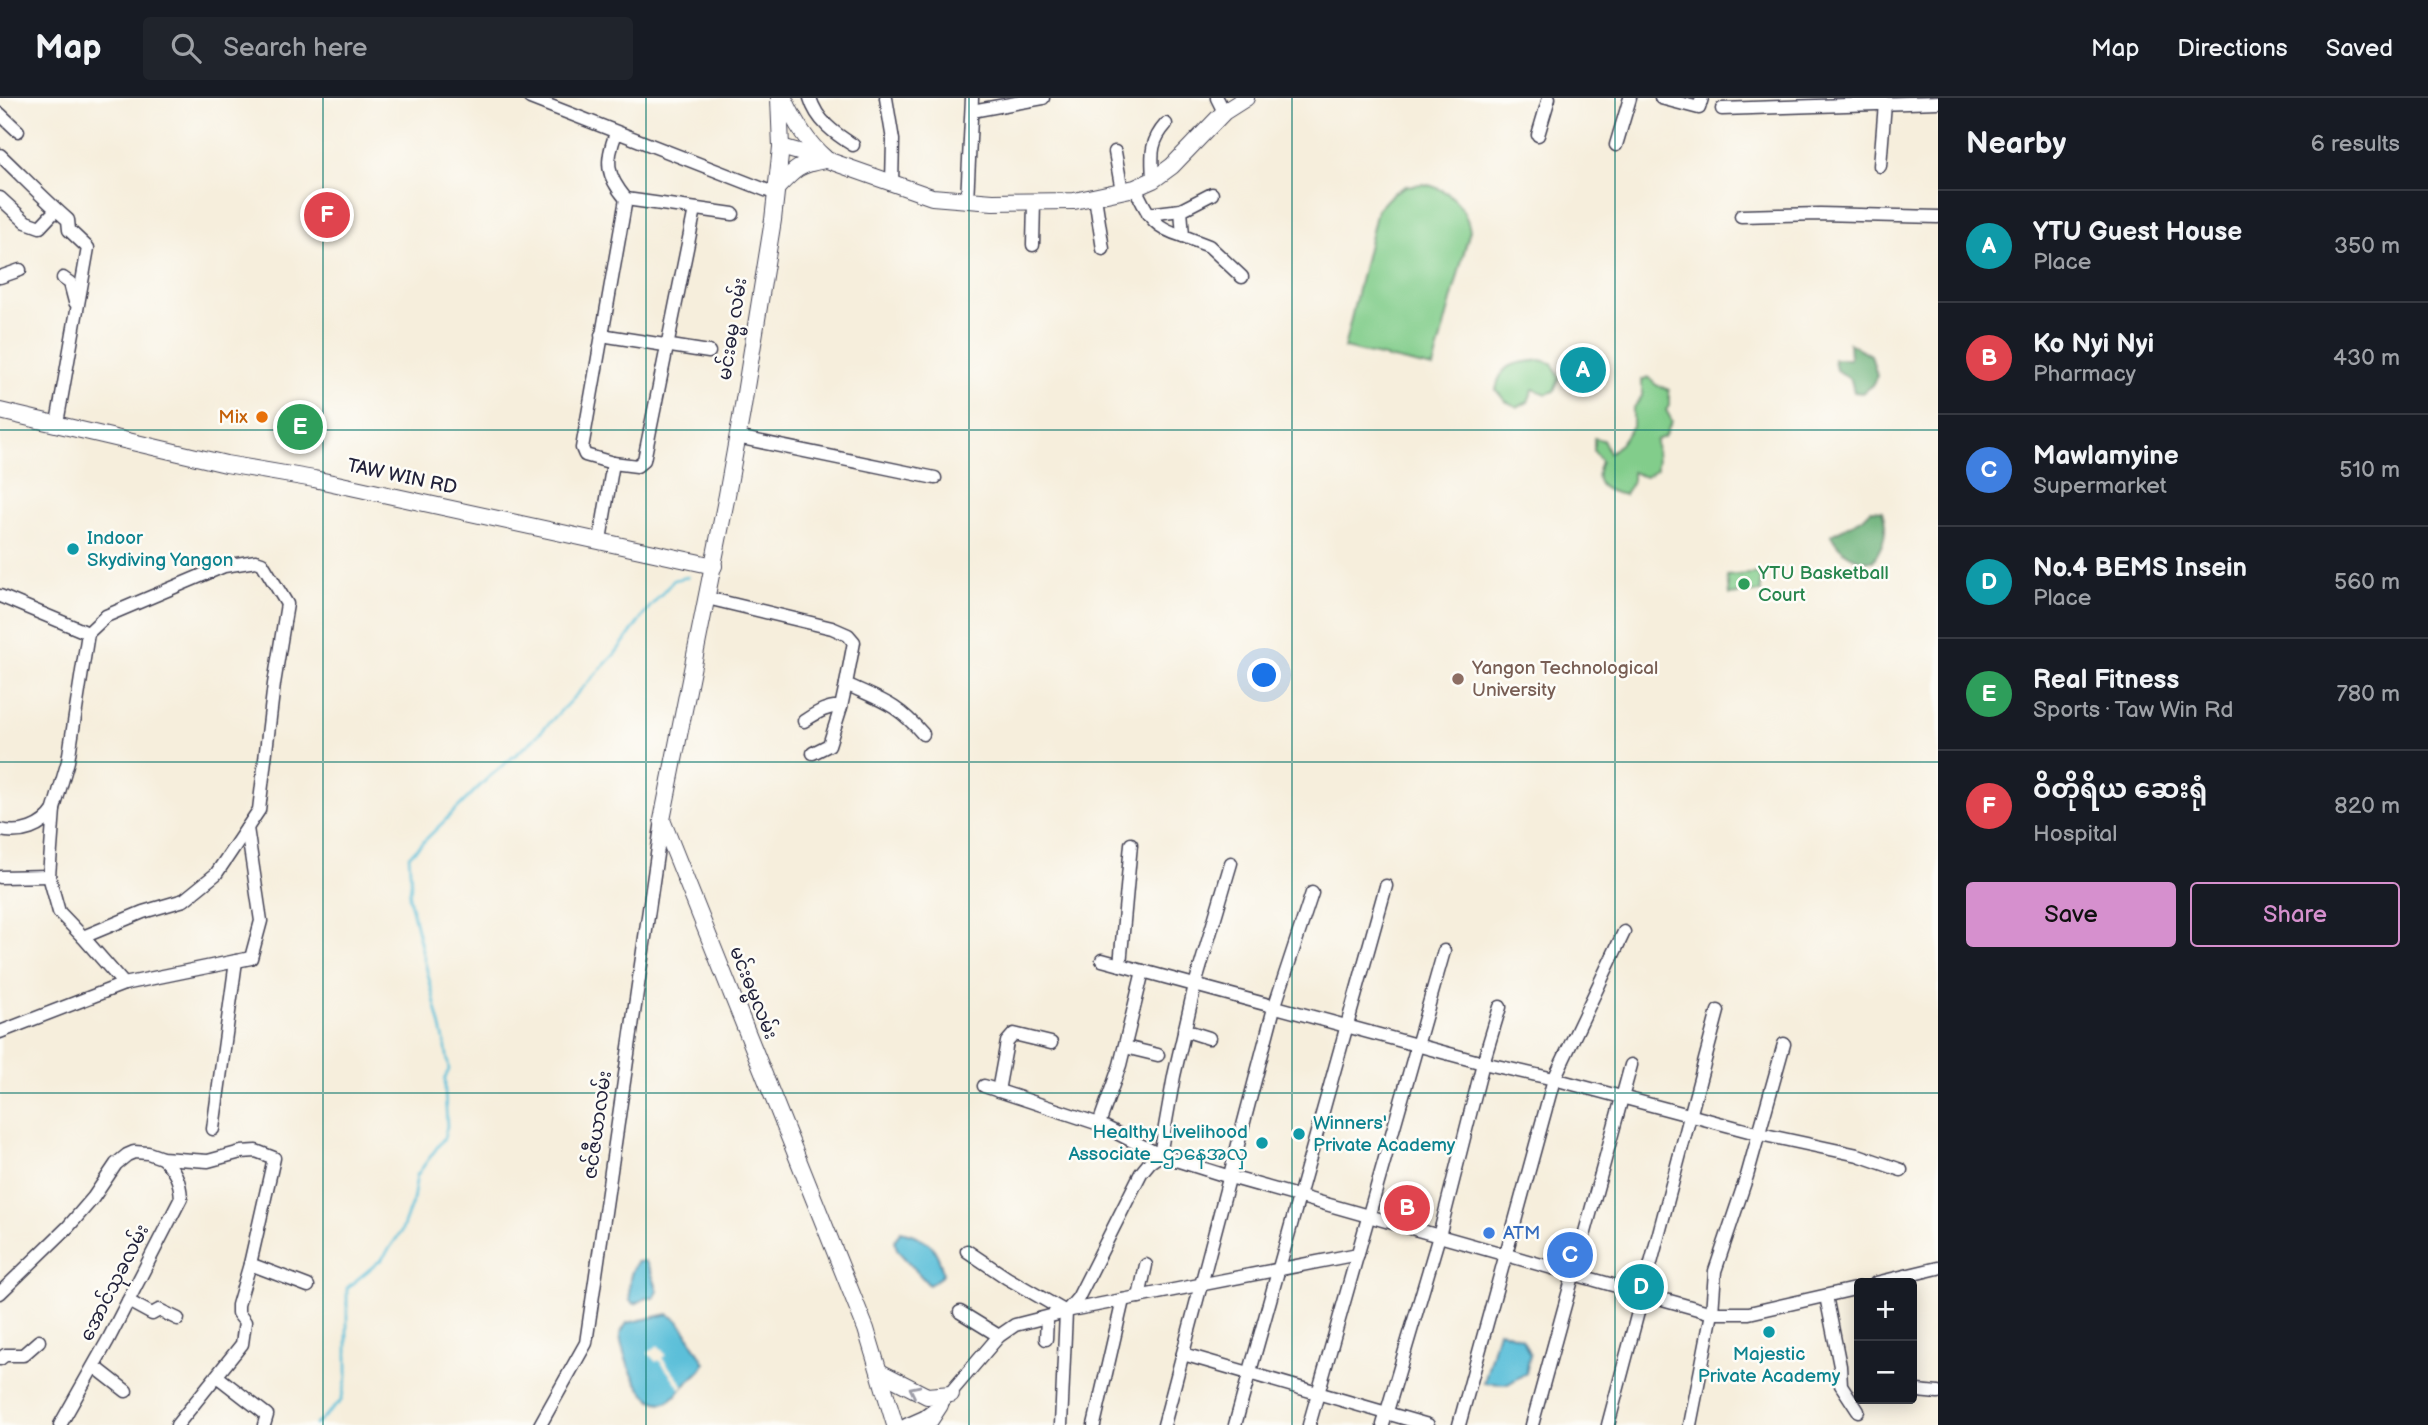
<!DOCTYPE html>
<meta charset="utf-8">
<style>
:root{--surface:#171b24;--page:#20242c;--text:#f1f3f6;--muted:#9ea1a6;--line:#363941;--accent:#d690ce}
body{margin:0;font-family:"Balsamiq Sans","Noto Sans Myanmar",sans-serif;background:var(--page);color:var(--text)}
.controls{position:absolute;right:21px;bottom:21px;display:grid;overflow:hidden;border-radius:7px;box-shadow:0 4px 18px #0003}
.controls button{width:63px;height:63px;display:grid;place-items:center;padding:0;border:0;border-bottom:2px solid var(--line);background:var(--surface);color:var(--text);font:35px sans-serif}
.you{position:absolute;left:1265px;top:578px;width:24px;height:24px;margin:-18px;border:5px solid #fff;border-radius:50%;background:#1a73e8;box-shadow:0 0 0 10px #1a73e833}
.badge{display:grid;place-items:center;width:46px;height:46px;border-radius:50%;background:var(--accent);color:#fff;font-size:23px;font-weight:700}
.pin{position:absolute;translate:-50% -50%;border:4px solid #fff;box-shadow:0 2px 7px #0006}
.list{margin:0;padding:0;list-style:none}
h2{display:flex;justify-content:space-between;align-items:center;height:91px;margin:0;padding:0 28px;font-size:30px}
h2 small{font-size:23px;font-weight:400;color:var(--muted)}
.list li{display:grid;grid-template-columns:46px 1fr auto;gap:21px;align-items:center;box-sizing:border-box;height:112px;padding:0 28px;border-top:2px solid var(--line)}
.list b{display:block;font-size:26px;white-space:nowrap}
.list p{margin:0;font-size:23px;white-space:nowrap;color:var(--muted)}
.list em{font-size:23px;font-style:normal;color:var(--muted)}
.actions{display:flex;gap:14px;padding:21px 28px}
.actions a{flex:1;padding:16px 0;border:2px solid var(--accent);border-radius:7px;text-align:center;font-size:24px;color:var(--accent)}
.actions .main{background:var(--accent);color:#111}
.icon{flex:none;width:38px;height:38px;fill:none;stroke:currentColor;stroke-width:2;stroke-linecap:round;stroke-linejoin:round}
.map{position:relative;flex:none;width:1938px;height:1327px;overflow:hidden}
header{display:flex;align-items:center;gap:42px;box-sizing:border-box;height:98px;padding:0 35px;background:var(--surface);border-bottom:2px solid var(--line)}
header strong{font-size:33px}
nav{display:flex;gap:38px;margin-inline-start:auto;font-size:24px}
.search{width:490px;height:63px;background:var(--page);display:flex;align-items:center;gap:18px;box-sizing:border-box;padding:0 24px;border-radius:7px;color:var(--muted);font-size:26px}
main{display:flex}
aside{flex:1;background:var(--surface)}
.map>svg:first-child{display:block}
.green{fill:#82cd8b;stroke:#527863;stroke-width:2}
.forest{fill:#69b077;stroke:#466959;stroke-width:2}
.water{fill:#5bbfd9;stroke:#3e708a;stroke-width:2}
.pier{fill:#f6eedc}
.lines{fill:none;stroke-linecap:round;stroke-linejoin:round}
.stream{stroke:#5bbfd9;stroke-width:2.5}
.minor-casing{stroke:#424153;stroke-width:15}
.major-casing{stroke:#424153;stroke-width:18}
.minor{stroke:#fff;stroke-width:12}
.major{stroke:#fff;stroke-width:16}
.oneway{stroke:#9c9ca7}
.grid{fill:none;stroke:#0f766e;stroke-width:2;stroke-opacity:0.55}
.food-dot{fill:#e8710a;stroke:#fdfcf7;stroke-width:2.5}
.culture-dot{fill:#0f9aa8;stroke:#fdfcf7;stroke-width:2.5}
.leisure-dot{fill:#2e9e5b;stroke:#fdfcf7;stroke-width:2.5}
.education-dot{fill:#8d6e63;stroke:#fdfcf7;stroke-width:2.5}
.shop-dot{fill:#3f7fe0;stroke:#fdfcf7;stroke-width:2.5}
.labels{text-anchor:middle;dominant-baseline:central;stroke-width:5;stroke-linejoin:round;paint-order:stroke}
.street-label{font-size:19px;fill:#22223b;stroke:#fdfcf7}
.food-label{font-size:19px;fill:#c56008;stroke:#fdfcf7;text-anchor:end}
.culture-label{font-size:19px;fill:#0d838f;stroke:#fdfcf7;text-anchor:start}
.leisure-label{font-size:19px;fill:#27864d;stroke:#fdfcf7;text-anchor:start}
.education-label{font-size:19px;fill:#785e54;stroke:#fdfcf7;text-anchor:start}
.shop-label{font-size:19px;fill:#366cbe;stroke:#fdfcf7;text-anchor:start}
</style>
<header>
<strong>Map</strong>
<div class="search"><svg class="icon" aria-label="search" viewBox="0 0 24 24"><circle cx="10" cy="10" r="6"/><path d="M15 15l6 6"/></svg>Search here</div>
<nav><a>Map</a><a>Directions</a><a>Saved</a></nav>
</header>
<main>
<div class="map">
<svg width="1938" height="1327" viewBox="0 0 1938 1327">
<rect width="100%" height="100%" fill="#fdfcf7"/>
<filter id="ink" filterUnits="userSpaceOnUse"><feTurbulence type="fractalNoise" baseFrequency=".0143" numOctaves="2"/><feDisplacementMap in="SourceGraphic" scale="14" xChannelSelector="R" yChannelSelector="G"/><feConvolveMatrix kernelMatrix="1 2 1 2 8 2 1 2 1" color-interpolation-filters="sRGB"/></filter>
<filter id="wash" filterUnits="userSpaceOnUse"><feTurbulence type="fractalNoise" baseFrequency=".00686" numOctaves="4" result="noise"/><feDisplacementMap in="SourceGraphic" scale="28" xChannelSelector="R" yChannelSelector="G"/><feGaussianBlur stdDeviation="1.57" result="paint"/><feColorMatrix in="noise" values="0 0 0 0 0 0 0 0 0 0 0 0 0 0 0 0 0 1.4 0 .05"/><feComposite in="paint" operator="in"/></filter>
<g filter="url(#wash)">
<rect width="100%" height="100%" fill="#f6eedc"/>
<g class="green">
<path d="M 1423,86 C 1449,90 1465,107 1470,132 L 1433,270 L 1344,250 L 1377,112 L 1393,95 L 1406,88 Z"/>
<path d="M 1541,262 L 1552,265 L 1560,280 L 1554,293 L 1547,296 L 1533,291 L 1528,304 L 1518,309 L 1505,303 L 1496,292 C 1502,262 1515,266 1541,262 Z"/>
<path d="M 1648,279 L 1656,287 L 1669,292 L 1669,308 L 1666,312 L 1672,323 L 1664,339 L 1656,342 L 1657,371 L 1645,379 L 1632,374 L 1632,384 L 1625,397 C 1603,393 1591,387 1601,363 L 1594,353 L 1594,340 L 1603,342 L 1609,355 L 1620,346 L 1633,328 L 1633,311 L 1642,298 L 1642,282 Z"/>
<path d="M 1759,475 L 1761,494 L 1729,497 L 1727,478 Z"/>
</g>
<g class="forest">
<path d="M 1849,245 L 1871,257 L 1877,278 L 1872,287 L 1862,295 L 1854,294 L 1851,282 L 1836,272 L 1834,261 L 1850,261 Z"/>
<path d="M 1871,412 L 1882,413 C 1889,433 1884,446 1873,463 C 1853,463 1840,454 1831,437 L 1862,421 Z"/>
</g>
<g class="water">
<path d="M 901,1133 C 929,1140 938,1149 943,1177 L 929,1187 L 898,1153 L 894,1143 Z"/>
<path d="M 645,1163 L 650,1171 L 658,1193 L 654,1200 L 646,1200 L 635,1206 L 630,1203 C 629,1188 628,1177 637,1164 Z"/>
<path d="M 668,1216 L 679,1223 L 705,1265 C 702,1274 694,1278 687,1285 C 680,1291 675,1301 666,1304 C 641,1311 621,1255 620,1236 L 627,1225 Z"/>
<path d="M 1498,1232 L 1522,1240 L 1530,1257 L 1526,1275 L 1508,1286 L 1484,1285 Z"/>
</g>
<path class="pier" d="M 658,1247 L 666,1257 L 662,1260 L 684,1288 L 681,1291 L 659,1262 L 656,1264 L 648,1255 Z"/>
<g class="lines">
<path class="stream" d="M 315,1327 L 341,1303 L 347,1279 L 347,1190 L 382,1161 L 401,1134 L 413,1102 L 417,1077 L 444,1040 L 447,1028 L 445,995 L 445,980 L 449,972 L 446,950 L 409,799 L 411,787 L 409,758 L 489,679 L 532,643 L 615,556 L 649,510 L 674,482 L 688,479"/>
</g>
</g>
<g filter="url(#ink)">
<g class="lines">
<defs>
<g id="minor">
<path d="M 530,0 L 776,96"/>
<path d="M 810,0 C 817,23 834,35 853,47"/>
<path d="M 886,0 L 893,42 L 892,85"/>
<path d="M 1217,0 L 1224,14"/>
<path d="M 1661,0 L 1699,10 L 1702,0"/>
<path d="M 1722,11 L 1938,4"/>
<path d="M 972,13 L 1043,0"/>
<path d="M 0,16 L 18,33"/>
<path d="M 616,35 C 605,64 606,77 626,101 L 733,116"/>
<path d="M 1538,37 L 1549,0"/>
<path d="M 1616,47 L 1630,0"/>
<path d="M 1115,54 L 1122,93"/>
<path d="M 0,57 C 23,79 45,102 68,122 L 69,132 L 88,150 L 57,325"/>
<path d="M 1880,68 L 1885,5"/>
<path d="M 1153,82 C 1152,58 1149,45 1166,26"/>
<path d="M 1135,90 C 1149,118 1152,129 1183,138"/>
<path d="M 1095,99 L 1103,151"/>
<path d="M 0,100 L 26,124 L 40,129 L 55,113"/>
<path d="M 967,103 L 972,0"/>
<path d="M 1181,112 L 1183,138 L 1209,148 L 1242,179"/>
<path d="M 1148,116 L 1181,112 L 1212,96"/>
<path d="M 1741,118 L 1820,116 L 1938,119"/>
<path d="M 1033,147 L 1034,104"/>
<path d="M 0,179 L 20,172"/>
<path d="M 63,180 L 70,185 L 75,204"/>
<path d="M 601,237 L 709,254"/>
<path d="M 737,339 L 935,380"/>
<path d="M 613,365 L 585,357 L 582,350 L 626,101"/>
<path d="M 600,442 L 613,365 L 637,368 L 644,362 L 695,111"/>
<path d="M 0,498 L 88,535 L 68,663 L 54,711 L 49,778 L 59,814 L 83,839"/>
<path d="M 707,500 L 832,530 L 848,537 L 854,544 L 846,586 C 882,603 896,605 923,636"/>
<path d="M 804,623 C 815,616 828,607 841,609 L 846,586"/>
<path d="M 813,655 L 829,647 L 841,609"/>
<path d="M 0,732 C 21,737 42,730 54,712"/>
<path d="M 0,779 L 49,778"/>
<path d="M 1102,862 L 1483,965 L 1554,981 L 1760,1036 L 1858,1057 L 1901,1072"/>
<path d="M 1120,867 L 1131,746"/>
<path d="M 124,886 L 251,860 L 261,823 L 247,730"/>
<path d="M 1184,932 L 1209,940"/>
<path d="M 0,934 L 124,886 L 83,839 L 143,814 L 184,802 L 216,776 L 259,712 L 274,586 L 287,506 L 262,465 L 256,463 L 224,468 L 106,518 L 88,535"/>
<path d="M 1125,949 L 1158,957"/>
<path d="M 984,988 L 1099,1026 L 1160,1057 L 1174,978 L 1195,887 L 1231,765"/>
<path d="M 998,993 L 1007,944 L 1014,936 L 1051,945"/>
<path d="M 1099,1026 L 1120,967 L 1143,873"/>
<path d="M 213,1031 L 236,863"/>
<path d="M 967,1153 L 1007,1180 L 1066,1214"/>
<path d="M 250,1166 L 308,1188"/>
<path d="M 1876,1185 L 1938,1170"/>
<path d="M 0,1195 L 68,1129 L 93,1100 L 116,1066 L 127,1057 L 134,1054 L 148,1055 L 162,1060 L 208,1063 L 241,1054 L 256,1053 L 274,1060 L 250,1166 L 238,1207 L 238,1215 L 245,1224 L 242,1246 L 177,1327"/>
<path d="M 1826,1198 L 1840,1268 L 1841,1287 L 1858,1313"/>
<path d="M 1139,1199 L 1146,1167"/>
<path d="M 128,1203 L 152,1216 L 159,1212 L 178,1221"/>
<path d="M 1066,1213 L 1358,1156"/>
<path d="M 960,1214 L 999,1238"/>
<path d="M 1046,1241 L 1047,1220"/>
<path d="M 1183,1256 L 1428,1327"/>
<path d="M 0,1261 L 5,1257 L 23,1257 L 39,1243"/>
<path d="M 94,1268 L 126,1293"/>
<path d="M 218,1279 L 267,1317 L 264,1327"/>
<path d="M 1917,1293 L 1938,1295"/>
<path d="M 60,1327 L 108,1242 L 181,1100 C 180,1082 175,1072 162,1060"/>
<path d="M 540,1327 L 586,1245 L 662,722"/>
<path d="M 906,1327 L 924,1319 L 940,1307 L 999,1238 L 1015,1227 L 1066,1214 L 1078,1200 L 1141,1075 L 1150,1064 L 1160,1057 L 1230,1079 L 1712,1215 L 1749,1215 L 1859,1190"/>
<path d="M 1061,1327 L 1066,1214"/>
<path d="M 1094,1327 L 1123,1202"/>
<path d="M 1164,1327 L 1274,910 L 1312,795"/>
<path d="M 1235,1327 L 1386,788"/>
<path d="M 1309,1327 L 1444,853"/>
<path d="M 1383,1327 L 1439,1138 L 1483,965 L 1500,909"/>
<path d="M 1459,1327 L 1554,981 L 1624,834"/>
<path d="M 1532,1327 L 1631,967"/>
<path d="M 1608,1327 L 1718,913"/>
<path d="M 1690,1327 L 1712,1215 L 1715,1173 L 1747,1078 L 1784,946"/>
</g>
<g id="major">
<path d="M 779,0 L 781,49 L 773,122 L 742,314 L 727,397 L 662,722 L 866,1231 L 895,1327"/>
<path d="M 784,0 C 794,23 806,44 825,60"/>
<path d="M 781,49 L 827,62 L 932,99 L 993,104 L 1074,103 L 1135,90 L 1153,82 L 1172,68 L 1224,14 L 1246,0"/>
<path d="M 777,90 C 794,72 799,66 825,62"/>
<path d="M 0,313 L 226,366 L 314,381 L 714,468"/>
<path d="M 880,1274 L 927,1298 L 951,1296"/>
<path d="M 927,1327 L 940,1307"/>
</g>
</defs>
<use href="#minor" class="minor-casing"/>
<use href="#major" class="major-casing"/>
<use href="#minor" class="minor"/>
<use href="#major" class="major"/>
</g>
<defs><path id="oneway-chevron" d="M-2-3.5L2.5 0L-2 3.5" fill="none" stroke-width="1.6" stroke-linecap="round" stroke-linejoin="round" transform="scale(1.75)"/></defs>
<use class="oneway" href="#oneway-chevron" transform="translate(914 1292) rotate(-154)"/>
</g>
<path class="grid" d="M 323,0 L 323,1327M 646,0 L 646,1327M 969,0 L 969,1327M 1292,0 L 1292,1327M 1615,0 L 1615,1327M 0,332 L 1938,332M 0,664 L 1938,664M 0,995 L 1938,995"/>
<circle class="food-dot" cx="262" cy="319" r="7"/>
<g class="culture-dot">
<circle cx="73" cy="451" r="7"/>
<circle cx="1299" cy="1036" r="7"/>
<circle cx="1262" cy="1045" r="7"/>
<circle cx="1769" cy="1234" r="7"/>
</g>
<circle class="leisure-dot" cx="1744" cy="486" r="7"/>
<circle class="education-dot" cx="1458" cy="581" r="7"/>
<circle class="shop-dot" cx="1489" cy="1135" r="7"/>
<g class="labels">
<g class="street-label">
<text transform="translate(733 231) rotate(-81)">မင်းဓမ္မ လမ်း</text>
<text transform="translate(402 379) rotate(12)">TAW WIN RD</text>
<text transform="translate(753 895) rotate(68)">မင်းဓမ္မလမ်း</text>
<text transform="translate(598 1027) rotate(-82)">ဇင်ဇီယာလမ်း</text>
<text transform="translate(115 1185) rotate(-63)">အောင်သုခလမ်း</text>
</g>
<g class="food-label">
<text x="248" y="319">Mix</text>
</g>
<g class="culture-label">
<text x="87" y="440">Indoor<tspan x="87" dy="22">Skydiving Yangon</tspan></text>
<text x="1313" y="1025">Winners'<tspan x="1313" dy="22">Private Academy</tspan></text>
<text x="1248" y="1034" text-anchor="end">Healthy Livelihood<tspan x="1248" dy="22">Associate_ဌာနေအလှ</tspan></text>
<text x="1769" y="1256" text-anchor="middle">Majestic<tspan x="1769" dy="22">Private Academy</tspan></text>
</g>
<g class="leisure-label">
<text x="1758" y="475">YTU Basketball<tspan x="1758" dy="22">Court</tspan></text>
</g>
<g class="education-label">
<text x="1472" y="570">Yangon Technological<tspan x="1472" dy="22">University</tspan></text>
</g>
<g class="shop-label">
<text x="1503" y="1135">ATM</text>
</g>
</g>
</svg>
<div class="controls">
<button>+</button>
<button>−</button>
</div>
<div class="you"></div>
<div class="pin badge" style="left:1583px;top:272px;background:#0f9aa8">A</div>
<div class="pin badge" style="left:1407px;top:1110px;background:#e0444e">B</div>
<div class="pin badge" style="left:1570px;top:1157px;background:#3f7fe0">C</div>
<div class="pin badge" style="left:1641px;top:1189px;background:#0f9aa8">D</div>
<div class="pin badge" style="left:300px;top:329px;background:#2e9e5b">E</div>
<div class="pin badge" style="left:327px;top:117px;background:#e0444e">F</div>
</div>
<aside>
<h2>Nearby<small>6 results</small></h2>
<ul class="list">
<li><span class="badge" style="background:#0f9aa8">A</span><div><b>YTU Guest House</b><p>Place</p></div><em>350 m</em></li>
<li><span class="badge" style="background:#e0444e">B</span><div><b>Ko Nyi Nyi</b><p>Pharmacy</p></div><em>430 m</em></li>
<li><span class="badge" style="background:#3f7fe0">C</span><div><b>Mawlamyine</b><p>Supermarket</p></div><em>510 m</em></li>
<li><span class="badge" style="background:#0f9aa8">D</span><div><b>No.4 BEMS Insein</b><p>Place</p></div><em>560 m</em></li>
<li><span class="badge" style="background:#2e9e5b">E</span><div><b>Real Fitness</b><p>Sports · Taw Win Rd</p></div><em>780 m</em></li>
<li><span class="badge" style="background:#e0444e">F</span><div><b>ဝိတိုရိယ ဆေးရုံ</b><p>Hospital</p></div><em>820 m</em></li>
</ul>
<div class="actions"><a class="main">Save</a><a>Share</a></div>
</aside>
</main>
